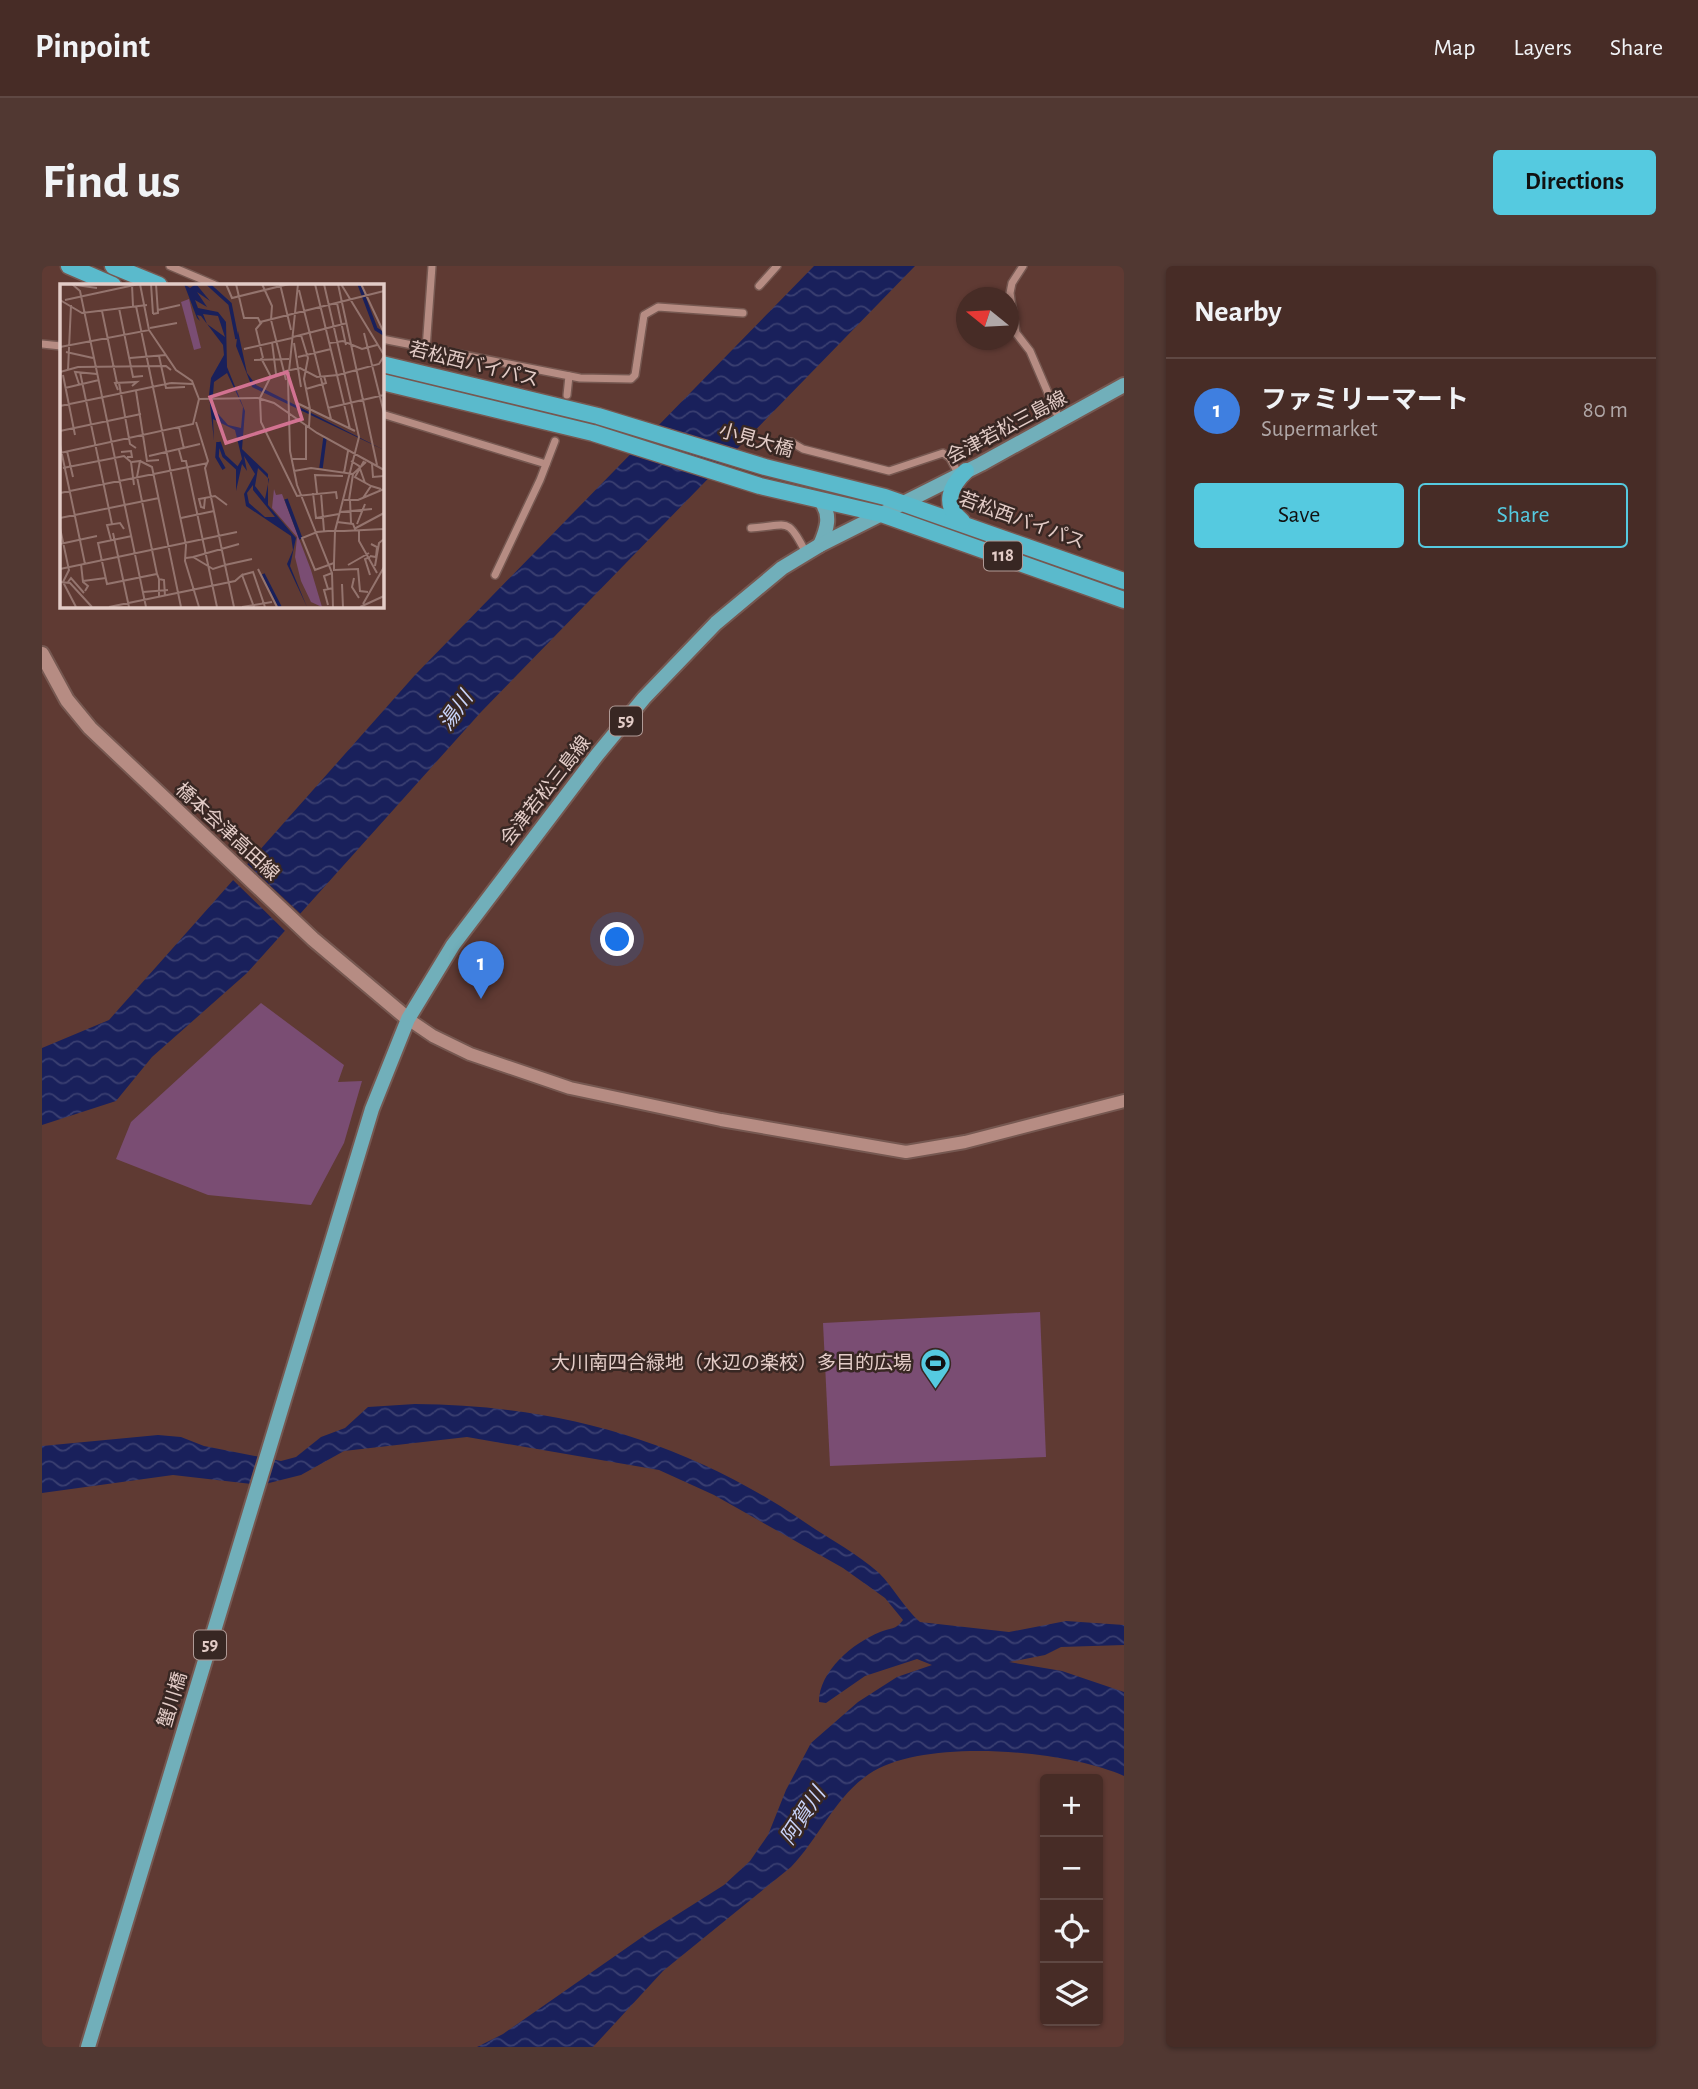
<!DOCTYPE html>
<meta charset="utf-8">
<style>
:root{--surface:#472c26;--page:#513832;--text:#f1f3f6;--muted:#b0a7a7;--line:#5f4843;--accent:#55cae0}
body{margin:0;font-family:"Alegreya Sans","Noto Sans JP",sans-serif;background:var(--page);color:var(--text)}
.controls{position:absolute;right:21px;bottom:21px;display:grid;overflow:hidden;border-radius:7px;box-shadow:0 2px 5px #0004}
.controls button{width:63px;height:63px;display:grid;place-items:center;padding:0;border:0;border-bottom:2px solid var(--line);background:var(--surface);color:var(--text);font:35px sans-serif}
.compass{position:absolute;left:914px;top:21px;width:63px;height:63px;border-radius:50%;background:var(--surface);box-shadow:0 2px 5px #0004;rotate:288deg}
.you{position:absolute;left:576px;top:674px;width:24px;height:24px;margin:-18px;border:5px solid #fff;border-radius:50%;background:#1a73e8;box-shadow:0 0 0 10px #1a73e833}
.badge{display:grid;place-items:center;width:46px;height:46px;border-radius:50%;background:var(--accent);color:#fff;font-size:23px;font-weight:700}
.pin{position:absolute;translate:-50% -58px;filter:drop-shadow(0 2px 4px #0008)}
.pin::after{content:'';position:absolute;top:37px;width:24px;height:21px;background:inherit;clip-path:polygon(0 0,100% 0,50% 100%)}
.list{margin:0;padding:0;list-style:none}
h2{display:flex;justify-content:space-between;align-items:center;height:91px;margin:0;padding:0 28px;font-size:30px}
h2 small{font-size:23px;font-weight:400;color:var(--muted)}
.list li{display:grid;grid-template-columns:46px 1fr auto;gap:21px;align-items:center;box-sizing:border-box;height:105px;padding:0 28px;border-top:2px solid var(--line)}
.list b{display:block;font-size:26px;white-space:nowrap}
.list p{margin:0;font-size:23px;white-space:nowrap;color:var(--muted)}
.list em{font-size:23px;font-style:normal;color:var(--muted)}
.actions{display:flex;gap:14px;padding:21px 28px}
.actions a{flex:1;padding:16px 0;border:2px solid var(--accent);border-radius:7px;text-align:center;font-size:24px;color:var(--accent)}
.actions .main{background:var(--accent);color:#111}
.icon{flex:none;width:38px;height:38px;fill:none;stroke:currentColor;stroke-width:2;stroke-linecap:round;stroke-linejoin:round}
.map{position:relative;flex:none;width:1082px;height:1781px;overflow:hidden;border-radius:7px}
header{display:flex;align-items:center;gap:42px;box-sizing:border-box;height:98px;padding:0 35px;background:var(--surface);border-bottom:2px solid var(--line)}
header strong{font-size:33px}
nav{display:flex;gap:38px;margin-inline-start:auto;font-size:24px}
.intro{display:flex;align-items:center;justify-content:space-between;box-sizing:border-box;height:168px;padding:0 42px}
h1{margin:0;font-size:49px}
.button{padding:18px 32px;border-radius:7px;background:var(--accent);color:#111;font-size:24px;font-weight:700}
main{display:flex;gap:42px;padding:0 42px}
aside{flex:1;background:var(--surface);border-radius:7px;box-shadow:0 2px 5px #0004}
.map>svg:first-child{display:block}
.green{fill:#7a4d73}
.water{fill:url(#water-waves)}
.pier{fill:#5f3a33}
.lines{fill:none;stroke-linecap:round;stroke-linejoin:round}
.minor-casing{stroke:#765851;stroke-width:10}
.tertiary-casing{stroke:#765851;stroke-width:16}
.secondary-casing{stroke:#765851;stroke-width:18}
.primary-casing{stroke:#765851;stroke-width:18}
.trunk-casing{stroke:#765851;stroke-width:19}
.minor{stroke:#b68c83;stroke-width:7}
.tertiary{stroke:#b68c83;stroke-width:12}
.secondary{stroke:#b68c83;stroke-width:14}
.primary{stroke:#71afba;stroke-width:14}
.trunk{stroke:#5abacc;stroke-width:16}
.labels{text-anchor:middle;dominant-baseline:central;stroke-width:5;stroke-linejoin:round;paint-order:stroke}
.shield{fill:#382723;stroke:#b09a96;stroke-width:2}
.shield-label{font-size:18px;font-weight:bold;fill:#e3ccc7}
.street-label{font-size:19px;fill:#e3ccc7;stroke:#382723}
.poi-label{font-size:19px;fill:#e3ccc7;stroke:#382723;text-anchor:end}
.water-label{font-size:21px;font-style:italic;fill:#c9d4fa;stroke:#382723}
.inset-river{fill:none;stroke:#19205b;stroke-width:3.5}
.inset-road{fill:none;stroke:#94746e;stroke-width:2}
.view{fill:#d27291;fill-opacity:0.15;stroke:#d27291;stroke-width:3.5}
.inset-edge{fill:none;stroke:#e3ccc7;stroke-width:3.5}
</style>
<header>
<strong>Pinpoint</strong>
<nav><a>Map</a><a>Layers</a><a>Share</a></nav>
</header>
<div class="intro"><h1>Find us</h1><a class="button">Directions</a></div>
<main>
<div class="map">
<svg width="1082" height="1781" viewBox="0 0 1082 1781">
<defs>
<pattern id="water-waves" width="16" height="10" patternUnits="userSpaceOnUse" patternTransform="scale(1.75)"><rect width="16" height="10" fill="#19205b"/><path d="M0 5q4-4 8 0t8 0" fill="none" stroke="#3a3f71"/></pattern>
</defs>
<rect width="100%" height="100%" fill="#5f3a33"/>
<g class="green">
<path d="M 219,737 L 302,799 L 296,816 L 320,815 L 302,877 L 269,939 L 166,929 L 74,893 L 89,856 Z"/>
<path d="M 998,1046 L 1004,1191 L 788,1200 L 781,1057 Z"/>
</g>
<g class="water">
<path d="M 772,0 L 873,0 L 439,446 L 205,707 L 110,791 L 74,835 L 0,859 L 0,782 L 67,754 L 373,409 Z"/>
<path d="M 373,1138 C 515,1139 641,1174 758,1253 C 784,1271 813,1286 837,1307 C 852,1322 862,1342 878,1356 L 967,1366 L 1024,1355 L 1082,1359 L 1082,1379 L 1019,1381 L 1003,1389 L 967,1396 L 1020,1405 L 1082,1426 L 1082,1510 C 1024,1484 882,1471 827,1508 C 793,1531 777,1572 749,1601 L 621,1705 L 551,1781 L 435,1781 L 461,1768 L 606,1667 L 682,1619 L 708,1595 L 726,1569 L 744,1524 L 769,1477 L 816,1436 L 855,1411 L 890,1399 L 875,1393 L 823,1410 L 784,1437 L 777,1436 C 777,1405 811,1377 838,1366 C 848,1362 854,1364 861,1354 L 843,1332 L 801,1302 L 672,1229 L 617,1204 L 425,1171 L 302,1185 L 259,1209 L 219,1219 L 131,1209 L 0,1227 L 0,1180 L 116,1169 L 139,1171 L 162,1180 L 239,1195 L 254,1191 L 279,1171 L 303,1162 L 326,1141 Z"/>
</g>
<path class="pier" d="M 204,597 L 261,650 L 245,667 L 190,613 Z"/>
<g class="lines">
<defs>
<g id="minor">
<path d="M 128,0 L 173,19"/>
<path d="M 981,0 L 970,17 L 968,27 L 974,67 L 988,85 L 1018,155"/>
<path d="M 717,20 L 735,0"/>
<path d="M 340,73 L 538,112 L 589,113 L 593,109 L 602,49 L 616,41 L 701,47"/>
<path d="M 0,78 L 19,80"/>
<path d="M 384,83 L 390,0"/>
<path d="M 525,129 L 527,110"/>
<path d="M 340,148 L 504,198"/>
<path d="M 749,176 L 761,183 L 847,205 L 901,187 L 908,192 L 917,209"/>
<path d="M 709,262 C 746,260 745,249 764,287"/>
<path d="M 453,309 L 498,214 L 513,175"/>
</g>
<path id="tertiary" d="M 366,753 L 391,770 L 428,788 L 528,822 L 679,854 L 864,886 L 923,876 L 1082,835"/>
<path id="secondary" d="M 0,388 L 25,434 L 48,462 L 271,673 L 366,753"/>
<g id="primary">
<path d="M 778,279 C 785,263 790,249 778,234"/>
<path d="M 46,1781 L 330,843 L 366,753 L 411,679 L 555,489 L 602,432 L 674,357 L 740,302 L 778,279 L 939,198 L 1082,119"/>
</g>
<g id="trunk">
<path d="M 27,0 L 71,19"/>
<path d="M 71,0 L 117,19"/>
<path d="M 340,98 L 556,150 L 723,201 L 843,231 L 1082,315"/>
<path d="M 340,116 L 551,167 L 718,220 L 839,248 L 1082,334"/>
<path d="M 920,255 C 900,239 908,220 924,205"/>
</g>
</defs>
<use href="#minor" class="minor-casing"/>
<use href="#tertiary" class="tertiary-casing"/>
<use href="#secondary" class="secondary-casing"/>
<use href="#primary" class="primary-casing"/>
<use href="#trunk" class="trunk-casing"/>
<use href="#minor" class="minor"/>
<use href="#tertiary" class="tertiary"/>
<use href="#secondary" class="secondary"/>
<use href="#primary" class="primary"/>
<use href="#trunk" class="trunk"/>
</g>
<defs>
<symbol id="stadium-pin" viewBox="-11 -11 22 30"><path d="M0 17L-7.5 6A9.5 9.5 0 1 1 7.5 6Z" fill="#55cae0" stroke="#382723"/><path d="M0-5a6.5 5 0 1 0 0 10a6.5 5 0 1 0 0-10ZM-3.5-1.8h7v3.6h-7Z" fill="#111"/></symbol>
</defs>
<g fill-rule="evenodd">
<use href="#stadium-pin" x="876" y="1080" width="35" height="47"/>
</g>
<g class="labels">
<g class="shield">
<rect x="942" y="275.5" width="38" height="29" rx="5"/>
<rect x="568" y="440.5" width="32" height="29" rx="5"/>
<rect x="152" y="1364.5" width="32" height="29" rx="5"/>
</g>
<g class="shield-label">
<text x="961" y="290">118</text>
<text x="584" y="455">59</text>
<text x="168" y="1379">59</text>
</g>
<g class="street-label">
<text transform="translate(432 99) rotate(14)">若松西バイパス</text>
<text transform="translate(965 162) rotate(-28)">会津若松三島線</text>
<text transform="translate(714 175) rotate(16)">小見大橋</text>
<text transform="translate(980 255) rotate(20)">若松西バイパス</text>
<text transform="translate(504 525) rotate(-52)">会津若松三島線</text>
<text transform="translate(185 566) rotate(43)">橋本会津高田線</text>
<text transform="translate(131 1434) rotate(-73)">蟹川橋</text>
</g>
<g class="poi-label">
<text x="870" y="1097">大川南四合緑地（水辺の楽校）多目的広場</text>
</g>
<g class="water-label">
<text transform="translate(414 445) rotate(-55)">湯川</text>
<text transform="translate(761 1550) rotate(-57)">阿賀川</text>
</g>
</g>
<g transform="translate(18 18)">
<rect width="324" height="324" fill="#5f3a33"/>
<path d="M 129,15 L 141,64 L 134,66 L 121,18 Z" fill="#7a4d73"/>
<path d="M 214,205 L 216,211 L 222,210 L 251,286 L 262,323 L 251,318 L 241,297 L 235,273 L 237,253 L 212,224 Z" fill="#7a4d73"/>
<path d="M 124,0 L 130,4 L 136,0 L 150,17 L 137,8 L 147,23 L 135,16 L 138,24 L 158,28 L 166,38 L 167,83 L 185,127 L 182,165 L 208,190 L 208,221 L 236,254 L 230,282 L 247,323 L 227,280 L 233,266 L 231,252 L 186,222 L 184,210 L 195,190 L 184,172 L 187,187 L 182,180 L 176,207 L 176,185 L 182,175 L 175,146 L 153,135 L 154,157 L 149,111 L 151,94 L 164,71 L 163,61 L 141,32 L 137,31 L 140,37 L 137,34 ZM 143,30 L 158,32 L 165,53 L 147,40 ZM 167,89 L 183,123 L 181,144 L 168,141 L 152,123 L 154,98 ZM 198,184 L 209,195 L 205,215 L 195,202 ZM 193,201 L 193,206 L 215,233 L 205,233 L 189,219 L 187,209 ZM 178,47 L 187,89 L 196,101 L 324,166 L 192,103 L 176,62 Z" fill="#19205b" fill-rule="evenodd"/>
<path class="inset-river" d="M 148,0 L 170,20 L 177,55M 299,0 L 316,45 L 324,50M 158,158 L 157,173 L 164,185M 159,158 L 164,172 L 178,185M 261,184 L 265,154M 226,215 L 241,255M 203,290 L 220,323"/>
<path class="inset-road" d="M 12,0 L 20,7 L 86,323M 80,0 L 89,46M 91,0 L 93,30M 166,0 L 172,14 L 229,0M 176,0 L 184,34 L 198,34 L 200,38 L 324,7M 202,0 L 212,22 L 211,36 L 226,96M 220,0 L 231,46M 238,0 L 228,97 L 230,167 L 237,201 L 272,289 L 273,323M 255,0 L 290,145M 264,0 L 299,153 L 275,247 L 274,279 L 255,286 L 242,254 L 257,248 L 268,247 L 284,247 L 324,245M 278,0 L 317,181M 281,0 L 324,71M 301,0 L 324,49M 16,1 L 37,4M 72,1 L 73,22M 239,6 L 271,135M 0,16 L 22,29 L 87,21M 5,16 L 79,0M 277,19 L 286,61M 76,22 L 126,261 L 125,277 L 139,323M 59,24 L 73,93 L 83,92M 98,26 L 120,21M 42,27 L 57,99M 93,30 L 98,29 L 96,0M 202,38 L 196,45 L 203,74M 90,44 L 117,39M 304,49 L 324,129M 241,51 L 248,74 L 244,95 L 250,125 L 249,143M 233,53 L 287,39M 212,58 L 216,90M 234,59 L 241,103M 270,59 L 283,57 L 302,65 L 317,61M 0,63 L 89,46 L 116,86 L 132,97 L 139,115 L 198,114 L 214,119 L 257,149 L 324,186M 184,65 L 232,54M 6,68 L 33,74M 99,72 L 106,104 L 125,103M 238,73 L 271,65M 70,74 L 106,71M 201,74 L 211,93M 194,76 L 229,75M 8,86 L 11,21M 0,88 L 18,83 L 106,82 L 111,86M 20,88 L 52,240M 3,91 L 15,151M 59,99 L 70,160 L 76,164M 111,99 L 133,100M 19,100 L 15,88 L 37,90M 5,104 L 39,96M 246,105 L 266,99 L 264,92M 58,106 L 55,99 L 77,98 L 72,102M 76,107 L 87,177 L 99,176M 200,114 L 201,138 L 237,212 L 276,208 L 277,215M 200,114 L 210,94 L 226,87 L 240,84 L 257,93 L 278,91 L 319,80 L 324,72M 237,119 L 295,147M 0,122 L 111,99M 268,124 L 324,111M 136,138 L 148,177 L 145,184 L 165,281 L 192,275M 119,143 L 124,165M 0,147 L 81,130M 0,161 L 25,280M 119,166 L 122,177 L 126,177 L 157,323M 7,167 L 13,193M 61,168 L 71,167 L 72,173 L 67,173M 0,169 L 133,140 L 139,115M 89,172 L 140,160M 232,175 L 246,175 L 246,142M 80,177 L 92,183 L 121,323M 291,177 L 299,182 L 305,199M 304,177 L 295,193 L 311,202M 72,178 L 80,177 L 77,193M 312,180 L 313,193 L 324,192M 3,184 L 64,172 L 71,178 L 74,201M 234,187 L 251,184 L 293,190 L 306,178M 284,189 L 288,167M 77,193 L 97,290M 0,209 L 148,179M 253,209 L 256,234 L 279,230M 257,209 L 255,191 L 283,192M 261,209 L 264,247M 145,214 L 144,224 L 141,223 L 139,215 L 155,212 L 167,221M 303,214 L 311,202 L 321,205M 284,216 L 298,216 L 324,205M 289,216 L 293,190M 290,216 L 291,239M 280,228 L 312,225M 0,234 L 99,214M 121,234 L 154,227M 277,238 L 293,240 L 295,245M 297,240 L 305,220M 0,244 L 9,286 L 3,298 L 16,323M 294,245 L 324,229M 299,246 L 299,257 L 317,289M 53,249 L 69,323M 72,252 L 38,259 L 47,300 L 97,290 L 99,295M 51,256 L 47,241 L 60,239 L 64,245M 0,260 L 37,252M 310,272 L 316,273 L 317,263 L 311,260M 133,273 L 179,260M 126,274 L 133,273 L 153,285 L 165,281 L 174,323M 274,278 L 274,286 L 298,285 L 300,307 L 308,308M 21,280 L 23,298 L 28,302 L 25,307M 288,281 L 309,269M 315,282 L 319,259 L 324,255M 0,285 L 177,248M 198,285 L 217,323M 182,291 L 193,288 L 205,323M 310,291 L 305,275 L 310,273M 294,294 L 292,303 L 299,314M 23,297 L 46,294M 0,298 L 10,299 L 32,323M 8,298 L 11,294 L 24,309M 282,300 L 283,323M 268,305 L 264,292 L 272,289M 83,308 L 108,306M 99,313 L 99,295 L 104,296 L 105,312M 303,320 L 324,283M 268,321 L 264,306 L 273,304M 49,323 L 175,297 L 182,291 L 194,323M 182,323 L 212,318M 300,323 L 324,312"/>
<path class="view" d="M 227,88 L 242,135 L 166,159 L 150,113 Z"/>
<rect width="324" height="324" class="inset-edge"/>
</g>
</svg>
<div class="controls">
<button>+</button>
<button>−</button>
<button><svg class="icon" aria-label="locate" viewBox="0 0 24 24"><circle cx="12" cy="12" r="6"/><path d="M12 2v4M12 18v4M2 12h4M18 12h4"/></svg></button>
<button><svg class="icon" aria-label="layers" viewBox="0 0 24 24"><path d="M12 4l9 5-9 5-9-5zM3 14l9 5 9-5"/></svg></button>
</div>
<svg class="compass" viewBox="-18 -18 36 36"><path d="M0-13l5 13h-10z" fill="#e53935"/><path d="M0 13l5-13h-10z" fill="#b0a7a7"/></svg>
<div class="you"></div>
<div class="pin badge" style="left:439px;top:733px;background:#3f7fe0">1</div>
</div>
<aside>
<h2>Nearby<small></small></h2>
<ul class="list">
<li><span class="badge" style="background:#3f7fe0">1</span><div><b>ファミリーマート</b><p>Supermarket</p></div><em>80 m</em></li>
</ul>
<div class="actions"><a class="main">Save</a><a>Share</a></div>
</aside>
</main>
